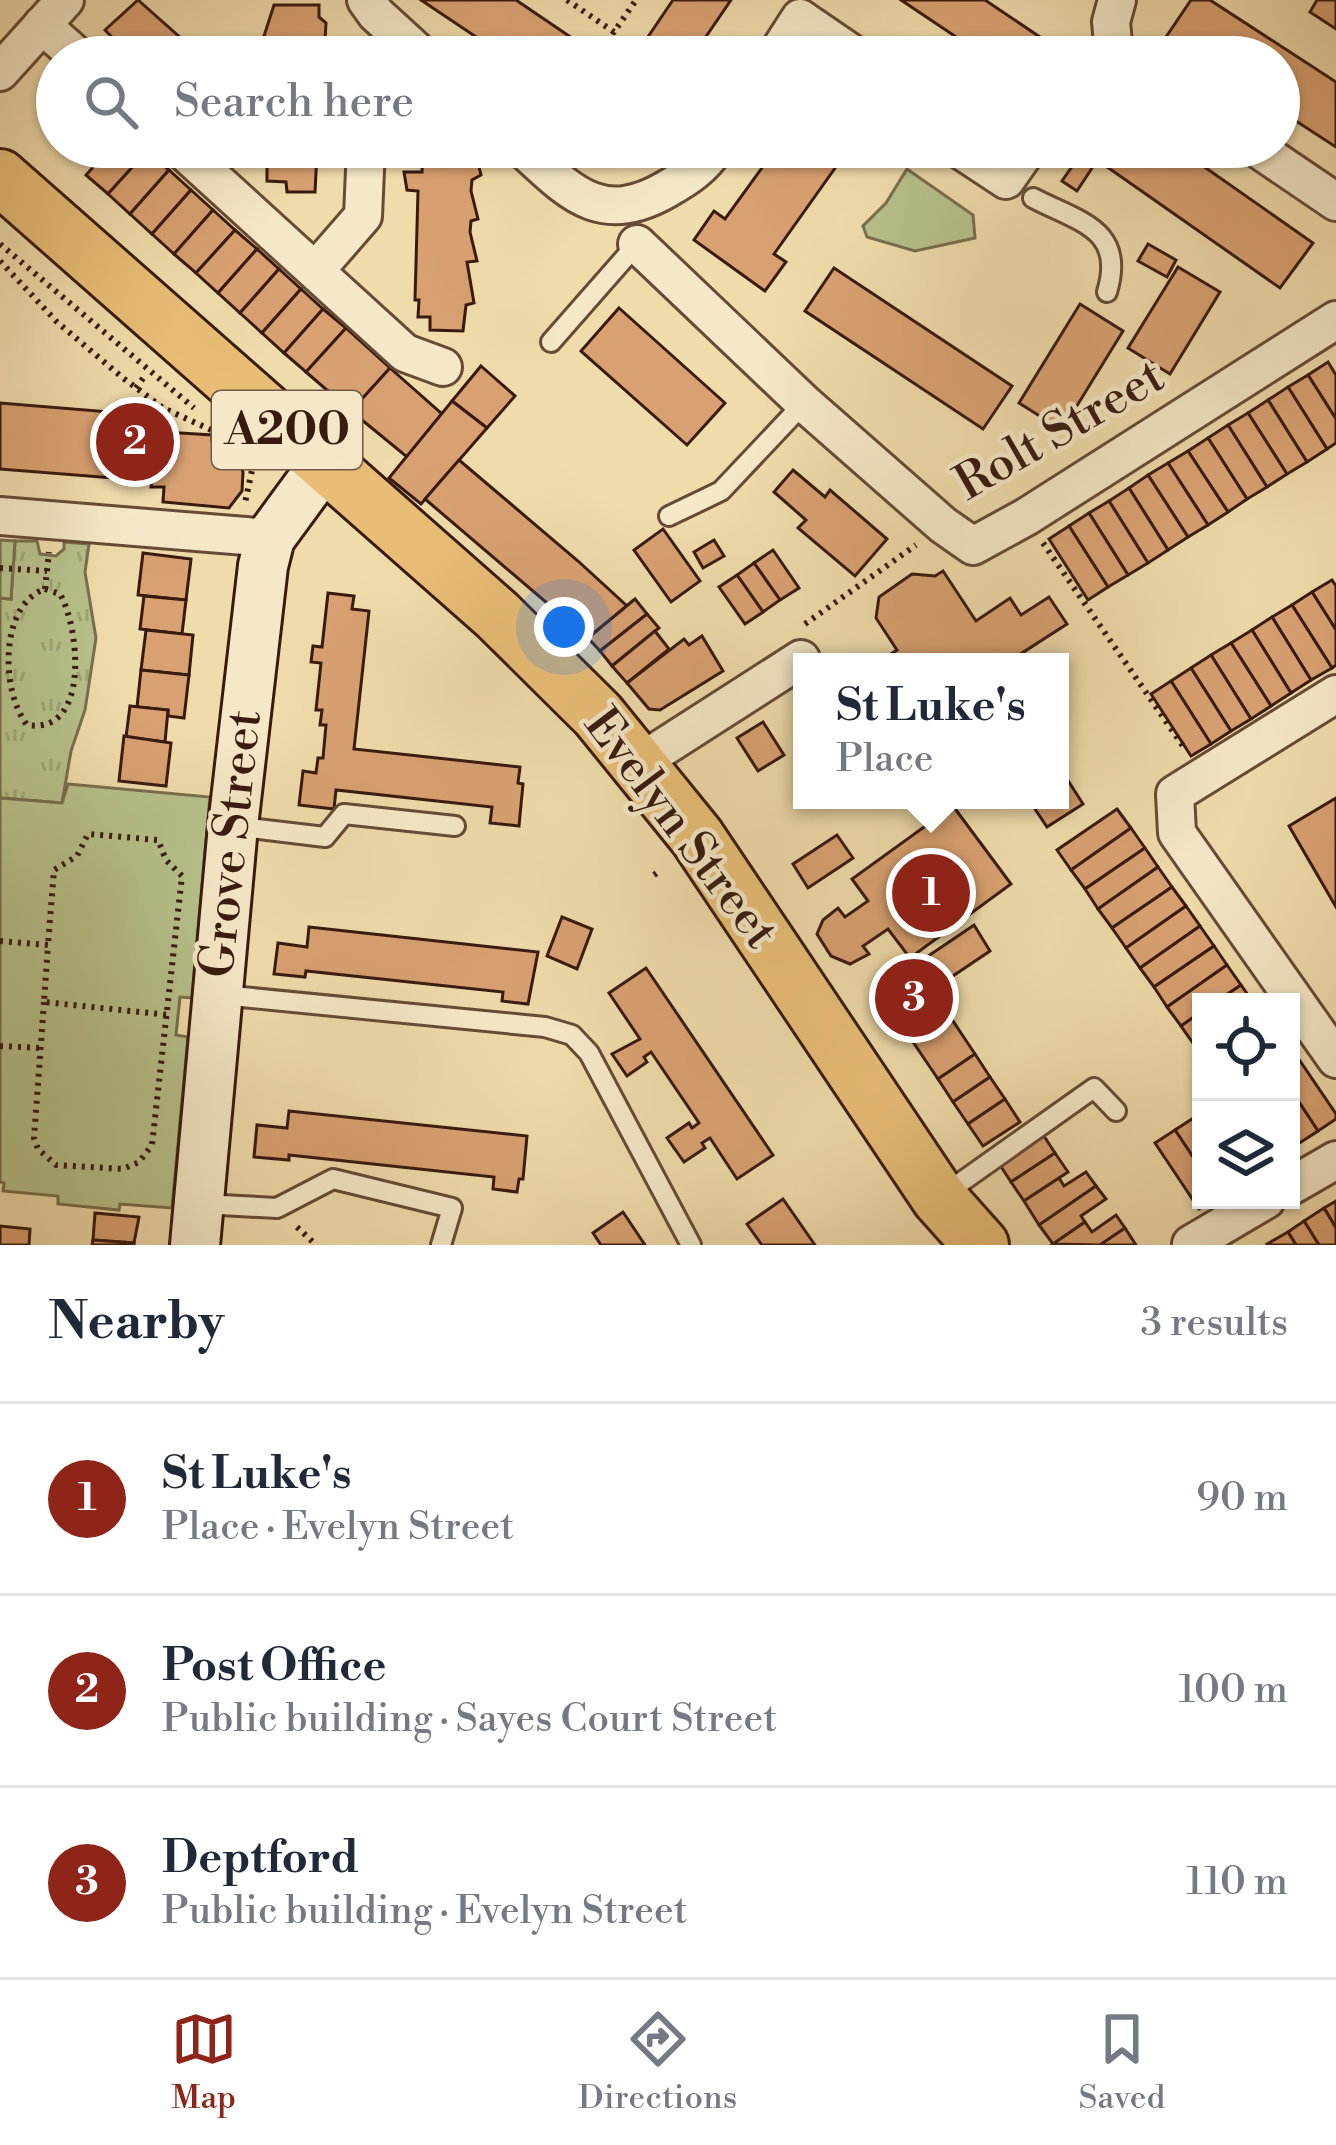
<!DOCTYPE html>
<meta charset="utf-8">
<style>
:root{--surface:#fff;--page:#f6f6f7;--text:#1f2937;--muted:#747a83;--line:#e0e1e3;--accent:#8f2418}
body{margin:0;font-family:"Libre Bodoni",serif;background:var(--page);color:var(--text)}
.controls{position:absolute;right:36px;bottom:36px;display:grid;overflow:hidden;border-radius:0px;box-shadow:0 3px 9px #0004}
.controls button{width:108px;height:108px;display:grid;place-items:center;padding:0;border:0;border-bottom:3px solid var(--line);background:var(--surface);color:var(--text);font:60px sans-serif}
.you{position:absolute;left:564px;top:627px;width:42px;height:42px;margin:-30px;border:9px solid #fff;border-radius:50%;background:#1a73e8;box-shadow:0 0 0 18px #1a73e833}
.badge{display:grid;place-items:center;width:78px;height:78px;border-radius:50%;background:var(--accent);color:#fff;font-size:39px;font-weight:700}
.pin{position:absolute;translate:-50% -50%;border:6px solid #fff;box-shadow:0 3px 12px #0006}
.popup{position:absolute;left:793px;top:653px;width:276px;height:156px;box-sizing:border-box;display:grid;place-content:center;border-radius:0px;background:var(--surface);filter:drop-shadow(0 3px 9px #0005);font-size:39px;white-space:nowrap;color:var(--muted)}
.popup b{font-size:45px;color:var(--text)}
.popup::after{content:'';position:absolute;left:50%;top:100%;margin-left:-24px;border:24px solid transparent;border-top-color:var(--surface)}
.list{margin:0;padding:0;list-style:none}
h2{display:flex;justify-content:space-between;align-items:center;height:156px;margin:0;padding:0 48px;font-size:51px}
h2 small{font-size:39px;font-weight:400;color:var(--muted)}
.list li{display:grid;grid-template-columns:78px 1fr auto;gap:36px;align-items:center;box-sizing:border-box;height:192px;padding:0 48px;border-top:3px solid var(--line)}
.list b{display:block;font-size:45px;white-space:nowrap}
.list p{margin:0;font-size:39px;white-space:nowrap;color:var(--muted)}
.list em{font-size:39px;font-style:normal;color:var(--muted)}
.icon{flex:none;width:66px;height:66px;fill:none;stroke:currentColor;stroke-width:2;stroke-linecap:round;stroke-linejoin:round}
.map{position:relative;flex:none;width:1336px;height:1245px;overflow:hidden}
.search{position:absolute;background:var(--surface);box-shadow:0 3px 9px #0004;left:36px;right:36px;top:36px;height:132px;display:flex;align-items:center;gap:30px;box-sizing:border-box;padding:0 42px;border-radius:66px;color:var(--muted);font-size:45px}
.sheet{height:732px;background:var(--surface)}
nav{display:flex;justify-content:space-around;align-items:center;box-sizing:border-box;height:168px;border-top:3px solid var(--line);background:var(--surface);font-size:33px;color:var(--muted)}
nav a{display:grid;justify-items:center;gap:6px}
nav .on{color:var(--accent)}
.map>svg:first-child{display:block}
.grass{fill:url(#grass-tufts);stroke:#786e4d;stroke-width:3}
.park{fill:#b7c18b;stroke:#786e4d;stroke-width:3}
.building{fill:#d9a171;stroke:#381a0f;stroke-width:3}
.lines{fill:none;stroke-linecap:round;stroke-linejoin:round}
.lane-casing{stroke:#664a36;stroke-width:24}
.street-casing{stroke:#664a36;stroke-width:42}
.secondary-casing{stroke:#381a0f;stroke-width:54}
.primary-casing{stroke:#381a0f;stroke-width:60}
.path{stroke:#381a0f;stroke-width:6;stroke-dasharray:3 6;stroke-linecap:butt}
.lane{stroke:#f5e8c8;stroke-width:18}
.street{stroke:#f5e8c8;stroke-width:36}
.secondary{stroke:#f5e8c8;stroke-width:48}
.primary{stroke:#e8be76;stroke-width:54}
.labels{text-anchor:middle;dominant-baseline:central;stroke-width:9;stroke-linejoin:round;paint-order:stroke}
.shield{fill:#f5e8c8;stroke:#715846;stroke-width:3}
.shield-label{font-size:45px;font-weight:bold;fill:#381a0f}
.street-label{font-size:48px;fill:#381a0f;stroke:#f5e8c8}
</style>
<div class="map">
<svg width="1336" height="1245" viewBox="0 0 1336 1245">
<defs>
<pattern id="grass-tufts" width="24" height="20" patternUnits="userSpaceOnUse" patternTransform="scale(3)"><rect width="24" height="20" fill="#b7c18b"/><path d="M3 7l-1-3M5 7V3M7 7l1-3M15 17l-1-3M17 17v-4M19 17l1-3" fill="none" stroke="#9ea577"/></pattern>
</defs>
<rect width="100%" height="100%" fill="#f0dbab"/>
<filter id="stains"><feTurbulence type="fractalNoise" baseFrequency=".00167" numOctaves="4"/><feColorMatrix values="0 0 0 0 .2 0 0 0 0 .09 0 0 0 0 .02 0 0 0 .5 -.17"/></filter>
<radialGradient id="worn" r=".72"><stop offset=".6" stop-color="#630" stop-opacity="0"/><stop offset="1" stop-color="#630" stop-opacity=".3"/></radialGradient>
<path class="grass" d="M 15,541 L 37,541 L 40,554 L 56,556 L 64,549 L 64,542 L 89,544 L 85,572 L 96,638 L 85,710 L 71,751 L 62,803 L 0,798 L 0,598 L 11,599 Z"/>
<g class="park">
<path d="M 907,169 L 973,215 L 975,238 L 915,251 L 867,237 L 863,226 L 886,203 Z"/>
<path d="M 0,540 L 15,541 L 11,599 L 0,598 Z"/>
<path d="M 68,784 L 210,797 L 192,998 L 180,997 L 176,1035 L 188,1037 L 172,1208 L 120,1204 L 119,1210 L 58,1204 L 58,1196 L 3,1191 L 4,1183 L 0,1182 L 0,798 L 62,803 Z"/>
</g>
<g class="building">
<path d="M 138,0 L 201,56 L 201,57 L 132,57 L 105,30 Z"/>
<path d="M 421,0 L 516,0 L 600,57 L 506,57 Z"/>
<path d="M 673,0 L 731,0 L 692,57 L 643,57 L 637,53 Z"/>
<path d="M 901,0 L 985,0 L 1065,54 L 1063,57 L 986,57 Z"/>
<path d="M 1191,0 L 1210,0 L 1336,82 L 1336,147 L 1279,110 L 1279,57 L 1197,57 L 1166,37 Z"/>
<path d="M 1317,0 L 1336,0 L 1336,29 L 1310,12 Z"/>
<path d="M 274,5 L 319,5 L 319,17 L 326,23 L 324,57 L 270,57 L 272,41 L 264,36 Z"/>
<path d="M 111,147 L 142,147 L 147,151 L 108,194 L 86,175 Z"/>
<path d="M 265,147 L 334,147 L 335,153 L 317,153 L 315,192 L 287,192 L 286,182 L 267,181 L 267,166 L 259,163 Z"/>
<path d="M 423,147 L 474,147 L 481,175 L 472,180 L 471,191 L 478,219 L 471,221 L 470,232 L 477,261 L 467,262 L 474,303 L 466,305 L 463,331 L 430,330 L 430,317 L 418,317 L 419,300 L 415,300 L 418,191 L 407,190 L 404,172 L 422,172 Z"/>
<path d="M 777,147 L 850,147 L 774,254 L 786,262 L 765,291 L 694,240 L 714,211 L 725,219 Z"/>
<path d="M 1085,147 L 1176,147 L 1313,243 L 1280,288 L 1083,150 Z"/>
<path d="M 147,151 L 169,170 L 130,214 L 108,194 Z"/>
<path d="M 1080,155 L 1094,165 L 1077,191 L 1062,181 Z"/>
<path d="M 169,170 L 191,190 L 152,234 L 130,214 Z"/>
<path d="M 191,190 L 213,210 L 174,254 L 152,234 Z"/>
<path d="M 213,210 L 235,230 L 196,273 L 174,254 Z"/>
<path d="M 235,230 L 257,249 L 218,293 L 196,273 Z"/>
<path d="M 1148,244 L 1176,260 L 1167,277 L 1138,261 Z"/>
<path d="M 257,249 L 279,269 L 240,313 L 218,293 Z"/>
<path d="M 1178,267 L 1220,292 L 1170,374 L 1128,348 Z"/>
<path d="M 834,268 L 1012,386 L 983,429 L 805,311 Z"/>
<path d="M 279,269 L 301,289 L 262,333 L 240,313 Z"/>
<path d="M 301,289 L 323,309 L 284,353 L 262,333 Z"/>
<path d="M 1080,304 L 1123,331 L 1062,430 L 1019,403 Z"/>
<path d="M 619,308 L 725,403 L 687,445 L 581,351 Z"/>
<path d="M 323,309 L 346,328 L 306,372 L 284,353 Z"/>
<path d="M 346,328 L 390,368 L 351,411 L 306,372 Z"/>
<path d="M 1328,362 L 1336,375 L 1336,419 L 1308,375 Z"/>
<path d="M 481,366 L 515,396 L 487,428 L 452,401 Z"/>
<path d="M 390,368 L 442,414 L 407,457 L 351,411 Z"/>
<path d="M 1308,375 L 1336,419 L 1336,443 L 1327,449 L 1288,387 Z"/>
<path d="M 1288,387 L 1327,449 L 1307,462 L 1268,400 Z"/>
<path d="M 1268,400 L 1307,462 L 1287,474 L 1248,413 Z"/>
<path d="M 452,401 L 487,428 L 421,504 L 389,478 Z"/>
<path d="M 0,403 L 159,416 L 156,455 L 163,456 L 165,432 L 212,435 L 212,440 L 230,441 L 243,472 L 242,491 L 229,508 L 163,502 L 164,487 L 151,487 L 152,481 L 0,469 Z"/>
<path d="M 1248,413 L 1287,474 L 1267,487 L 1228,425 Z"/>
<path d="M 1228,425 L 1267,487 L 1247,499 L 1208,438 Z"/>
<path d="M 1208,438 L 1247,499 L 1228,512 L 1188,451 Z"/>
<path d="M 1188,451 L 1228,512 L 1208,525 L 1168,463 Z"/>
<path d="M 459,460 L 578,561 L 627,606 L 588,638 L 425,499 Z"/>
<path d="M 1168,463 L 1208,525 L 1188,537 L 1148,475 Z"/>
<path d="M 793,470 L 825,497 L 830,490 L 887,539 L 855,576 L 798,528 L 806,520 L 774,492 Z"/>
<path d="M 1148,475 L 1188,537 L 1168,550 L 1129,488 Z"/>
<path d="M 1129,488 L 1168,550 L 1148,563 L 1109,501 Z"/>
<path d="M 1109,501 L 1148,563 L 1128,575 L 1089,513 Z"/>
<path d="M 1089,513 L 1128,575 L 1108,587 L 1069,526 Z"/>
<path d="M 1069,526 L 1108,587 L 1088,600 L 1049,539 Z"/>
<path d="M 663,529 L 700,581 L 671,602 L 634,550 Z"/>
<path d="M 714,540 L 724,556 L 703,568 L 694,552 Z"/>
<path d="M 773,550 L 799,588 L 780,600 L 754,563 Z"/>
<path d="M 143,553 L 191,559 L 186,600 L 138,595 Z"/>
<path d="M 754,563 L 780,600 L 763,612 L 737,575 Z"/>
<path d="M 943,571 L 976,621 L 1010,598 L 1021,615 L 1049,597 L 1067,624 L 1008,662 L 878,662 L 897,650 L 876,618 L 879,597 L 912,574 L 935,576 Z"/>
<path d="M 737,575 L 763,612 L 745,624 L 719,587 Z"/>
<path d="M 1332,580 L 1336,586 L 1336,630 L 1312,592 Z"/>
<path d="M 1312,592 L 1336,630 L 1336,665 L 1332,668 L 1292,605 Z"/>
<path d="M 328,593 L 354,596 L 352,609 L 369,611 L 354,749 L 520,767 L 518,783 L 523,784 L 519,826 L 490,823 L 492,807 L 336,790 L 334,809 L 299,805 L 303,771 L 316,773 L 318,758 L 323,758 L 326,725 L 320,725 L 322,710 L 316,710 L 321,663 L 311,662 L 313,646 L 322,647 Z"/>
<path d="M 144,596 L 186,600 L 182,634 L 140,629 Z"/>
<path d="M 635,599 L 647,614 L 600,651 L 588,638 Z"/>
<path d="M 1292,605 L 1332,668 L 1311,680 L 1272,617 Z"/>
<path d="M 647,614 L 659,628 L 612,666 L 600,651 Z"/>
<path d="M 1272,617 L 1311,680 L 1291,693 L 1252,630 Z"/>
<path d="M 146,630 L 193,635 L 189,675 L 141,670 Z"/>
<path d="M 1252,630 L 1291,693 L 1271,706 L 1231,643 Z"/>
<path d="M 655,631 L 669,649 L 627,683 L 612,666 Z"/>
<path d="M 702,636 L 723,671 L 660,710 L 649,709 L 627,683 L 684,639 L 689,645 Z"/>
<path d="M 1231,643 L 1271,706 L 1251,719 L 1211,655 Z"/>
<path d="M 1211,655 L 1251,719 L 1231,731 L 1191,668 Z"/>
<path d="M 1191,668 L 1231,731 L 1211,744 L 1171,681 Z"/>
<path d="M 141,670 L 189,675 L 184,718 L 168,716 L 168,710 L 137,707 Z"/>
<path d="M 1171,681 L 1211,744 L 1191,756 L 1151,694 Z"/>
<path d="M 130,706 L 168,710 L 165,742 L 126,737 Z"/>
<path d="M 763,722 L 784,755 L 758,771 L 737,738 Z"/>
<path d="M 124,736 L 171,743 L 166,786 L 119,781 Z"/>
<path d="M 1060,768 L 1083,804 L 1047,827 L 1029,800 L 1060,800 Z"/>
<path d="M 1336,798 L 1336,907 L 1289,826 Z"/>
<path d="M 953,806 L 1011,884 L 910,958 L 888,929 L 863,946 L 869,954 L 850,964 L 831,956 L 817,934 L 823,920 L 838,908 L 845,917 L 868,901 L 852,879 Z"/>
<path d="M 1117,809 L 1131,828 L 1071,870 L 1057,850 Z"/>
<path d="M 1131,828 L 1145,848 L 1085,889 L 1071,870 Z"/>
<path d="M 837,835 L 853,858 L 808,888 L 793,864 Z"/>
<path d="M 1145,848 L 1158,867 L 1098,909 L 1085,889 Z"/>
<path d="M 1158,867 L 1172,887 L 1112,928 L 1098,909 Z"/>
<path d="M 1172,887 L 1186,906 L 1126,948 L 1112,928 Z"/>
<path d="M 1186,906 L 1200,926 L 1140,968 L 1126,948 Z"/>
<path d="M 562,917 L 592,929 L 577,969 L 547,956 Z"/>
<path d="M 974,925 L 990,951 L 950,978 L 943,1006 L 975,1054 L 938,1079 L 878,990 Z"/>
<path d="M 1200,926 L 1214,946 L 1154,987 L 1140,968 Z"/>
<path d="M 309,927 L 538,952 L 528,1004 L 502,1001 L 503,992 L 306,971 L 305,977 L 274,974 L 278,943 L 307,947 Z"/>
<path d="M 1214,946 L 1227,965 L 1167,1007 L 1154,987 Z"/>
<path d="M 1227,965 L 1241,985 L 1216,1002 L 1201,1002 L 1201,1012 L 1181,1026 L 1167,1007 Z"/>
<path d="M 646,968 L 773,1155 L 737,1179 L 710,1138 L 702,1143 L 705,1148 L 684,1162 L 667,1138 L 689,1123 L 692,1128 L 699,1123 L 651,1052 L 644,1057 L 647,1062 L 627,1076 L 612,1054 L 640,1039 L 609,993 Z"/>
<path d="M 1241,985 L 1253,1002 L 1216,1002 Z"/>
<path d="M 1201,1012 L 1201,1042 L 1195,1046 L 1181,1026 Z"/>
<path d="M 1294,1052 L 1336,1114 L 1336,1119 L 1318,1131 L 1291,1090 L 1291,1054 Z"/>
<path d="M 975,1054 L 990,1077 L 953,1102 L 938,1079 Z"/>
<path d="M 990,1077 L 1005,1099 L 968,1124 L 953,1102 Z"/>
<path d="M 1291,1090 L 1318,1131 L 1298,1144 L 1291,1133 Z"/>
<path d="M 1005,1099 L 1020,1122 L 983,1146 L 968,1124 Z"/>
<path d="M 289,1111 L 527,1136 L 523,1179 L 519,1179 L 517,1192 L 493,1189 L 494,1177 L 289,1155 L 289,1160 L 254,1157 L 257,1125 L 287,1128 Z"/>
<path d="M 1195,1117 L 1201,1126 L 1201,1169 L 1175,1130 Z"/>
<path d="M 1175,1130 L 1201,1169 L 1201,1200 L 1213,1200 L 1199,1209 L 1155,1143 Z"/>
<path d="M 1042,1133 L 1055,1153 L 1011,1182 L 998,1162 Z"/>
<path d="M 1055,1153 L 1068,1172 L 1024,1201 L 1011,1182 Z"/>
<path d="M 1086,1172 L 1096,1186 L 1039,1225 L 1024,1201 L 1059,1178 L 1064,1186 Z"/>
<path d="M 1096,1186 L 1106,1199 L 1081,1216 L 1085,1222 L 1053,1244 L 1039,1225 Z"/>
<path d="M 783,1199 L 815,1245 L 762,1245 L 747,1224 Z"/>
<path d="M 1336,1201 L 1336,1228 L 1324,1208 Z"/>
<path d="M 1324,1208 L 1336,1228 L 1336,1245 L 1319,1245 L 1304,1221 Z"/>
<path d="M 623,1212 L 645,1245 L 601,1245 L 593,1233 Z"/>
<path d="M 95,1213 L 139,1217 L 134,1243 L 93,1240 Z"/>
<path d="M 1116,1215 L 1125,1228 L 1100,1245 L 1053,1244 L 1085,1222 L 1092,1232 Z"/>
<path d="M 1304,1221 L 1319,1245 L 1296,1245 L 1288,1232 Z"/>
<path d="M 0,1226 L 30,1229 L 29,1245 L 0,1245 Z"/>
<path d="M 1125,1228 L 1136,1245 L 1100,1245 Z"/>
<path d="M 1288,1232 L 1296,1245 L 1268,1245 L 1267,1244 Z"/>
<path d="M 93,1240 L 134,1243 L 134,1245 L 92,1245 Z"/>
</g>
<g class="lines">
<defs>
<g id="lane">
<path d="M 1033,198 C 1079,222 1126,229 1107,292"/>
<path d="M 551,342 L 637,244"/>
<path d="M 669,516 L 721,491 L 804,403"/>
<path d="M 233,826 L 325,837 L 344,814 L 455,826"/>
<path d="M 222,995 L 545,1027 L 572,1035 L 589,1053 L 691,1245"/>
<path d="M 943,1195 L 1094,1088 L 1116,1111"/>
<path d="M 202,1204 L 277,1208 L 333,1179 L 452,1208 L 441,1245"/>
</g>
<g id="street">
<path d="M 366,0 L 376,14 L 423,57"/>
<path d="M 42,25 L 78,57"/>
<path d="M 1114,52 L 1111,22 L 1117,0"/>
<path d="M 775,57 L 800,18 L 857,57"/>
<path d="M 0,72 L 65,0"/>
<path d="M 179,147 L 405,353 L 443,367"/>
<path d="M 521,147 C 569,191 600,228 667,189 C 688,177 703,167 716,147"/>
<path d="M 956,147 L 1006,180 L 1029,147"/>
<path d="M 1255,147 L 1336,202"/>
<path d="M 637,244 L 804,403 L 943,525 L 973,546 L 1026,517 L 1336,320"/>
<path d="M 316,270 L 363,216 L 366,147"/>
<path d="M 0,516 L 270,538"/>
<path d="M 1336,694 L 1175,794 L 1177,833 L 1336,1059"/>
<path d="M 639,763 L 801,659"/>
<path d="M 1291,1186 L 1336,1160"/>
<path d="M 1191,1244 L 1266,1200"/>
</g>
<path id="secondary" d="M 195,1245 L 233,826 L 263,566 L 270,538 L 325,463"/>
<path id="primary" d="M 0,177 L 497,615 L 598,715 L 697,837 L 939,1198 L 981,1245"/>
</defs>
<use href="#lane" class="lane-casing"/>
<use href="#street" class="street-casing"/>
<use href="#secondary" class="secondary-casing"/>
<use href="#primary" class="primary-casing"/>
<g class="path">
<path d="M 567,0 L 614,32 L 636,0"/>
<path d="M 0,244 L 194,408"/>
<path d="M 0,261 L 57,322 L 123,378 L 163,408 L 229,438 L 252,470 L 245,503"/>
<path d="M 136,388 L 144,377"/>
<path d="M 1043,543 L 1185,749"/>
<path d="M 0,568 L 47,571"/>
<path d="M 45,589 L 60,594 C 80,629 90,735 27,725 C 0,690 0,604 45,589 Z"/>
<path d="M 45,589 L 49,552"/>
<path d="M 805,624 L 916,545"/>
<path d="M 654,875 L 661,870"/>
<path d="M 0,941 L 48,945 L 44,1002 L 169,1015"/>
<path d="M 44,1002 L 34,1138 L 38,1149 L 56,1165 L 123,1169 L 139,1162 L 152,1145 L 182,876 L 166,860 L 158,840 L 88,834 L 77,856 L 54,870 L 48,945"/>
<path d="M 0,1046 L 41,1048"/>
<path d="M 297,1227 L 316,1245"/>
</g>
<use href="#lane" class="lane"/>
<use href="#street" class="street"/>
<use href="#secondary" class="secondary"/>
<use href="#primary" class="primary"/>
</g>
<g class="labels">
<rect class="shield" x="212" y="391" width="150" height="78" rx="9"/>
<g class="shield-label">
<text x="287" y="430">A200</text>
</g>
<g class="street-label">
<text transform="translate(1060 431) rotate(-30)">Rolt Street</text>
<text transform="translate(680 829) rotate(53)">Evelyn Street</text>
<text transform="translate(232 844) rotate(-84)">Grove Street</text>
</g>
</g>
<rect width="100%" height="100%" filter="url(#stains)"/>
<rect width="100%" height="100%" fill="url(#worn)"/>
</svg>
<div class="controls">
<button><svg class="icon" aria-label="locate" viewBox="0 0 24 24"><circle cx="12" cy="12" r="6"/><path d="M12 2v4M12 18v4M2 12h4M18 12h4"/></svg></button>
<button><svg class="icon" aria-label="layers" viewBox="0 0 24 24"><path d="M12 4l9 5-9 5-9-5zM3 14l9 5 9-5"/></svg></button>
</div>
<div class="you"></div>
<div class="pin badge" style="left:931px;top:893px">1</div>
<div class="popup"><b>St Luke's</b>Place</div>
<div class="pin badge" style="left:135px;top:442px">2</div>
<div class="pin badge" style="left:914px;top:998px">3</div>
<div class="search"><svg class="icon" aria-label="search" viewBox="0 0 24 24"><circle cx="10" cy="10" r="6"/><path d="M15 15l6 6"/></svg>Search here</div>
</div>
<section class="sheet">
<h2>Nearby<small>3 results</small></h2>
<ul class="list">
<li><span class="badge">1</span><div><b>St Luke's</b><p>Place · Evelyn Street</p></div><em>90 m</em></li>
<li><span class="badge">2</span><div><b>Post Office</b><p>Public building · Sayes Court Street</p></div><em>100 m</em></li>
<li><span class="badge">3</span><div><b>Deptford</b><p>Public building · Evelyn Street</p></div><em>110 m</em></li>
</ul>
</section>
<nav>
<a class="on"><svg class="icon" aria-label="map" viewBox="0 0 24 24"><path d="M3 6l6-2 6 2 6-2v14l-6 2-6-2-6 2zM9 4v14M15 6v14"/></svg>Map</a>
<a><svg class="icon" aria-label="directions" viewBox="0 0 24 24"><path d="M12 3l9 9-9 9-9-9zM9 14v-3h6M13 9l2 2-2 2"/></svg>Directions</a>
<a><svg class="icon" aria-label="saved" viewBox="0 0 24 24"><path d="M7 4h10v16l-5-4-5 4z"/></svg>Saved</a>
</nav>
